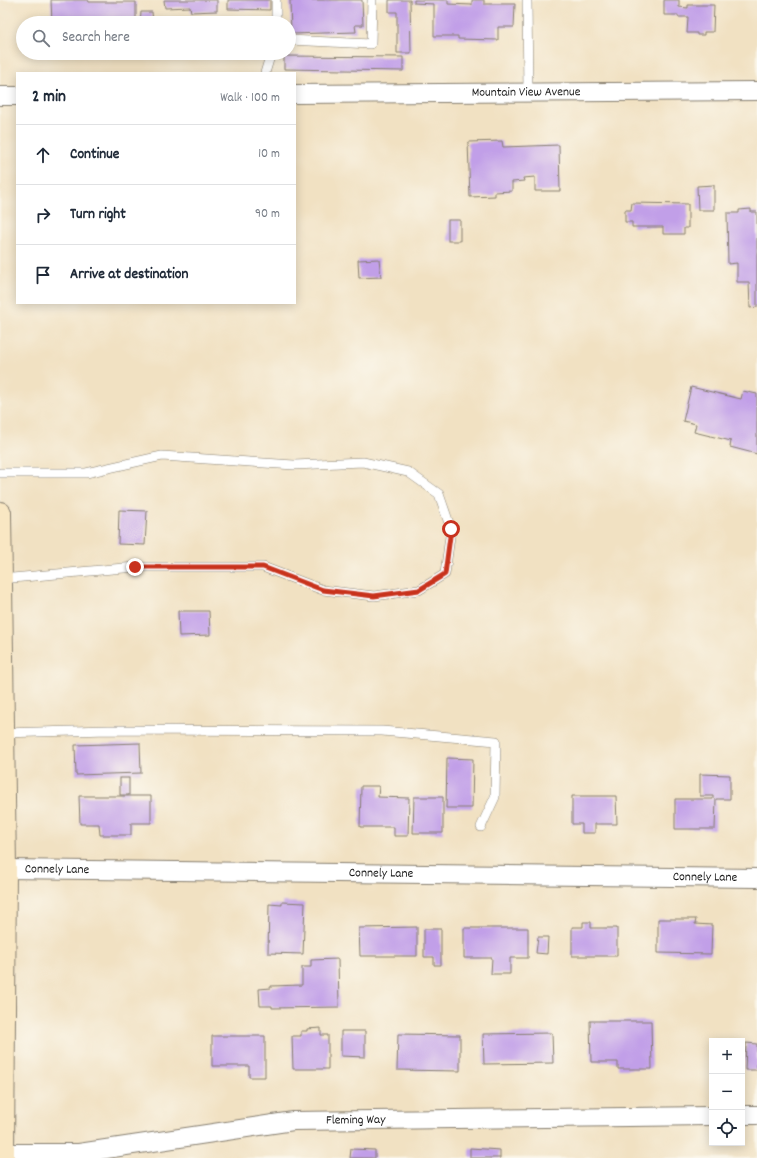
<!DOCTYPE html>
<meta charset="utf-8">
<style>
:root{--surface:#fff;--page:#f2f2f3;--text:#1f2937;--muted:#747a83;--line:#e0e1e3}
body{margin:0;font-family:Dekko,sans-serif;background:var(--page);color:var(--text)}
.controls{position:absolute;right:12px;bottom:12px;display:grid;overflow:hidden;border-radius:0px;box-shadow:0 2px 10px #0003}
.controls button{width:36px;height:36px;display:grid;place-items:center;padding:0;border:0;border-bottom:1px solid var(--line);background:var(--surface);color:var(--text);font:20px sans-serif}
.stop{position:absolute;width:12px;height:12px;margin:-9px;border:3px solid #c8321e;border-radius:50%;background:#fff}
.stop.end{background:#c8321e;border-color:#fff;box-shadow:0 1px 4px #0008}
.list{margin:0;padding:0;list-style:none}
h2{display:flex;justify-content:space-between;align-items:center;height:52px;margin:0;padding:0 16px;font-size:17px}
h2 small{font-size:13px;font-weight:400;color:var(--muted)}
.list li{display:grid;grid-template-columns:26px 1fr auto;gap:12px;align-items:center;box-sizing:border-box;height:60px;padding:0 16px;border-top:1px solid var(--line)}
.list b{display:block;font-size:15px;white-space:nowrap}
.list em{font-size:13px;font-style:normal;color:var(--muted)}
.icon{flex:none;width:22px;height:22px;fill:none;stroke:currentColor;stroke-width:2;stroke-linecap:round;stroke-linejoin:round}
.map{position:relative;flex:none;width:757px;height:1158px;overflow:hidden}
.search{position:absolute;background:var(--surface);box-shadow:0 2px 10px #0003;left:16px;top:16px;width:280px;height:44px;display:flex;align-items:center;gap:10px;box-sizing:border-box;padding:0 14px;border-radius:22px;color:var(--muted);font-size:15px}
.panel{position:absolute;background:var(--surface);box-shadow:0 2px 10px #0003;left:16px;top:72px;width:280px;height:232px;border-radius:0px}
.map>svg:first-child{display:block}
.building{fill:#c19fe8}
.lines{fill:none;stroke-linecap:round;stroke-linejoin:round}
.lane-casing{stroke:#867e6f;stroke-width:10}
.street-casing{stroke:#867e6f;stroke-width:20}
.secondary-casing{stroke:#867e6f;stroke-width:24}
.lane{stroke:#fff;stroke-width:9}
.street{stroke:#fff;stroke-width:18}
.secondary{stroke:#f9e7c3;stroke-width:22}
.route{stroke:#c8321e;stroke-width:5}
.labels{text-anchor:middle;dominant-baseline:central;stroke-width:4;stroke-linejoin:round;paint-order:stroke}
.street-label{font-size:13px;fill:#1c1c1c;stroke:#fbf7ec}
</style>
<div class="map">
<svg width="757" height="1158" viewBox="0 0 757 1158">
<rect width="100%" height="100%" fill="#fbf7ec"/>
<filter id="ink" filterUnits="userSpaceOnUse"><feTurbulence type="fractalNoise" baseFrequency=".025" numOctaves="2"/><feDisplacementMap in="SourceGraphic" scale="8" xChannelSelector="R" yChannelSelector="G"/><feConvolveMatrix kernelMatrix="1 2 1 2 8 2 1 2 1" color-interpolation-filters="sRGB"/></filter>
<filter id="wash" filterUnits="userSpaceOnUse"><feTurbulence type="fractalNoise" baseFrequency=".012" numOctaves="4" result="noise"/><feDisplacementMap in="SourceGraphic" scale="16" xChannelSelector="R" yChannelSelector="G"/><feGaussianBlur stdDeviation="0.9" result="paint"/><feColorMatrix in="noise" values="0 0 0 0 0 0 0 0 0 0 0 0 0 0 0 0 0 1.4 0 .05"/><feComposite in="paint" operator="in"/></filter>
<g filter="url(#wash)">
<rect width="100%" height="100%" fill="#f1e1c2"/>
<g id="blocks">
<g class="building">
<path d="M 51,0 L 88,0 L 89,2 L 136,2 L 136,23 L 52,23 Z"/>
<path d="M 164,0 L 217,0 L 217,11 L 191,12 L 190,7 L 165,8 Z"/>
<path d="M 228,0 L 270,0 L 270,10 L 228,9 Z"/>
<path d="M 290,0 L 362,0 L 363,25 L 355,25 L 356,32 L 291,34 Z"/>
<path d="M 389,0 L 410,0 L 411,53 L 397,53 L 397,12 L 389,12 Z"/>
<path d="M 414,0 L 448,0 L 448,4 L 472,5 L 472,0 L 484,0 L 484,4 L 515,4 L 514,27 L 498,27 L 498,40 L 458,39 L 458,36 L 434,36 L 434,4 L 414,3 Z"/>
<path d="M 664,0 L 679,0 L 679,7 L 688,8 L 688,5 L 714,5 L 713,32 L 704,32 L 704,35 L 697,35 L 697,33 L 687,33 L 688,17 L 678,17 L 678,15 L 664,15 Z"/>
<path d="M 141,12 L 152,12 L 153,23 L 140,23 Z"/>
<path d="M 246,19 L 246,23 L 228,23 L 228,20 Z"/>
<path d="M 284,56 L 403,57 L 403,71 L 284,69 Z"/>
<path d="M 502,141 L 503,147 L 559,145 L 560,191 L 535,191 L 535,177 L 523,178 L 524,181 L 512,182 L 512,191 L 495,192 L 495,196 L 470,197 L 468,142 Z"/>
<path d="M 714,185 L 714,210 L 698,210 L 697,186 Z"/>
<path d="M 632,203 L 688,204 L 688,228 L 684,228 L 684,234 L 663,234 L 663,227 L 632,227 L 632,222 L 625,222 L 625,210 L 631,210 Z"/>
<path d="M 751,209 L 751,212 L 757,212 L 757,307 L 750,308 L 749,282 L 737,282 L 737,263 L 728,264 L 727,213 L 739,213 L 739,210 Z"/>
<rect x="448" y="220" width="12" height="21"/>
<path d="M 379,259 L 381,277 L 359,278 L 358,260 Z"/>
<path d="M 691,387 L 741,399 L 743,391 L 757,394 L 757,454 L 730,447 L 731,441 L 694,432 L 696,424 L 683,421 Z"/>
<path d="M 119,510 L 147,511 L 145,545 L 118,544 Z"/>
<path d="M 178,611 L 209,611 L 210,635 L 179,636 Z"/>
<path d="M 140,743 L 141,773 L 76,775 L 75,745 Z"/>
<path d="M 447,758 L 473,759 L 472,808 L 446,808 Z"/>
<path d="M 700,774 L 730,775 L 730,799 L 716,799 L 715,829 L 675,829 L 675,799 L 713,799 L 713,796 L 700,796 Z"/>
<rect x="120" y="778" width="9" height="17"/>
<path d="M 361,786 L 379,786 L 378,797 L 409,798 L 408,836 L 394,836 L 394,827 L 360,827 Z"/>
<path d="M 79,796 L 151,796 L 151,823 L 131,823 L 131,835 L 100,835 L 99,824 L 80,824 Z"/>
<path d="M 572,796 L 616,796 L 617,824 L 595,824 L 595,833 L 582,833 L 582,824 L 572,824 Z"/>
<path d="M 414,797 L 443,797 L 443,833 L 413,833 Z"/>
<path d="M 282,902 L 305,903 L 303,954 L 268,953 L 269,904 L 282,905 Z"/>
<path d="M 658,919 L 696,919 L 695,924 L 712,925 L 711,954 L 658,953 Z"/>
<path d="M 583,922 L 591,922 L 591,928 L 617,928 L 617,956 L 572,956 L 572,927 L 583,927 Z"/>
<path d="M 417,927 L 417,956 L 360,956 L 359,928 Z"/>
<path d="M 464,928 L 528,928 L 528,958 L 510,958 L 510,974 L 491,974 L 492,958 L 464,958 Z"/>
<path d="M 424,929 L 441,929 L 441,965 L 434,965 L 434,957 L 424,957 Z"/>
<path d="M 538,937 L 548,937 L 547,954 L 536,953 Z"/>
<path d="M 338,959 L 339,1007 L 272,1008 L 272,1006 L 260,1006 L 259,989 L 271,988 L 271,986 L 302,985 L 302,967 L 311,967 L 311,960 Z"/>
<path d="M 590,1021 L 651,1021 L 652,1069 L 618,1069 L 618,1062 L 591,1062 Z"/>
<path d="M 321,1028 L 321,1035 L 328,1035 L 328,1069 L 293,1069 L 292,1036 L 301,1036 L 301,1031 L 307,1031 L 307,1029 Z"/>
<path d="M 341,1031 L 365,1031 L 365,1057 L 341,1056 Z"/>
<path d="M 552,1033 L 553,1063 L 484,1064 L 483,1034 Z"/>
<path d="M 398,1034 L 460,1035 L 460,1071 L 397,1070 Z"/>
<path d="M 212,1036 L 265,1036 L 265,1077 L 249,1077 L 249,1066 L 212,1066 Z"/>
<path d="M 746,1043 L 757,1044 L 757,1070 L 745,1070 Z"/>
<path d="M 470,1148 L 500,1150 L 500,1158 L 470,1158 Z"/>
<path d="M 351,1149 L 375,1150 L 375,1158 L 350,1158 Z"/>
</g>
</g>
</g>
<g filter="url(#ink)">
<use href="#blocks" fill-opacity="0" stroke="#867e6f" stroke-width="1"/>
<g class="lines">
<defs>
<g id="lane">
<path d="M 527,0 L 528,93"/>
<path d="M 276,23 L 276,0"/>
<path d="M 289,40 L 371,44 L 372,0"/>
<path d="M 265,73 L 271,53"/>
<path d="M 0,473 L 86,473 L 162,456 L 294,465 L 363,462 L 408,472 L 439,494 L 451,529 L 445,574 L 419,590 L 374,596 L 323,590 L 263,567 L 135,567 L 1,579"/>
<path d="M 3,733 L 108,730 L 382,731 L 496,741 L 495,797 L 481,827"/>
</g>
<g id="street">
<path id="s1" d="M 295,94 L 757,91"/>
<path d="M 0,96 L 17,96"/>
<path id="s2" d="M 5,869 L 757,878"/>
<path d="M 742,1115 L 757,1115"/>
<path id="s3" d="M 3,1153 L 79,1153 L 293,1121 L 712,1116"/>
</g>
<path id="secondary" d="M 0,513 L 5,869 L 3,1158"/>
</defs>
<use href="#lane" class="lane-casing"/>
<use href="#street" class="street-casing"/>
<use href="#secondary" class="secondary-casing"/>
<use href="#lane" class="lane"/>
<use href="#street" class="street"/>
<use href="#secondary" class="secondary"/>
</g>
</g>
<g class="lines" filter="url(#ink)">
<path class="route" d="M 135,567 L 263,567 L 323,590 L 374,596 L 419,590 L 445,574 L 451,529"/>
</g>
<g class="labels">
<g class="street-label">
<text stroke="none"><textPath href="#s1" startOffset="231">Mountain View Avenue</textPath></text>
<text stroke="none"><textPath href="#s2" startOffset="52">Connely Lane</textPath></text>
<text stroke="none"><textPath href="#s2" startOffset="376">Connely Lane</textPath></text>
<text stroke="none"><textPath href="#s2" startOffset="700">Connely Lane</textPath></text>
<text stroke="none"><textPath href="#s3" startOffset="355">Fleming Way</textPath></text>
</g>
</g>
</svg>
<div class="controls">
<button>+</button>
<button>−</button>
<button><svg class="icon" aria-label="locate" viewBox="0 0 24 24"><circle cx="12" cy="12" r="6"/><path d="M12 2v4M12 18v4M2 12h4M18 12h4"/></svg></button>
</div>
<div class="stop" style="left:451px;top:529px"></div>
<div class="stop end" style="left:135px;top:567px"></div>
<div class="search"><svg class="icon" aria-label="search" viewBox="0 0 24 24"><circle cx="10" cy="10" r="6"/><path d="M15 15l6 6"/></svg>Search here</div>
<section class="panel">
<h2>2 min<small>Walk · 100 m</small></h2>
<ul class="list">
<li><svg class="icon" aria-label="ahead" viewBox="0 0 24 24"><path d="M12 20V5M6 11l6-6 6 6"/></svg><div><b>Continue</b></div><em>10 m</em></li>
<li><svg class="icon" aria-label="right" viewBox="0 0 24 24"><path d="M7 20v-9h11M14 6l5 5-5 5"/></svg><div><b>Turn right</b></div><em>90 m</em></li>
<li><svg class="icon" aria-label="arrive" viewBox="0 0 24 24"><path d="M6 21V4h12l-3 4 3 4H6"/></svg><div><b>Arrive at destination</b></div></li>
</ul>
</section>
</div>
